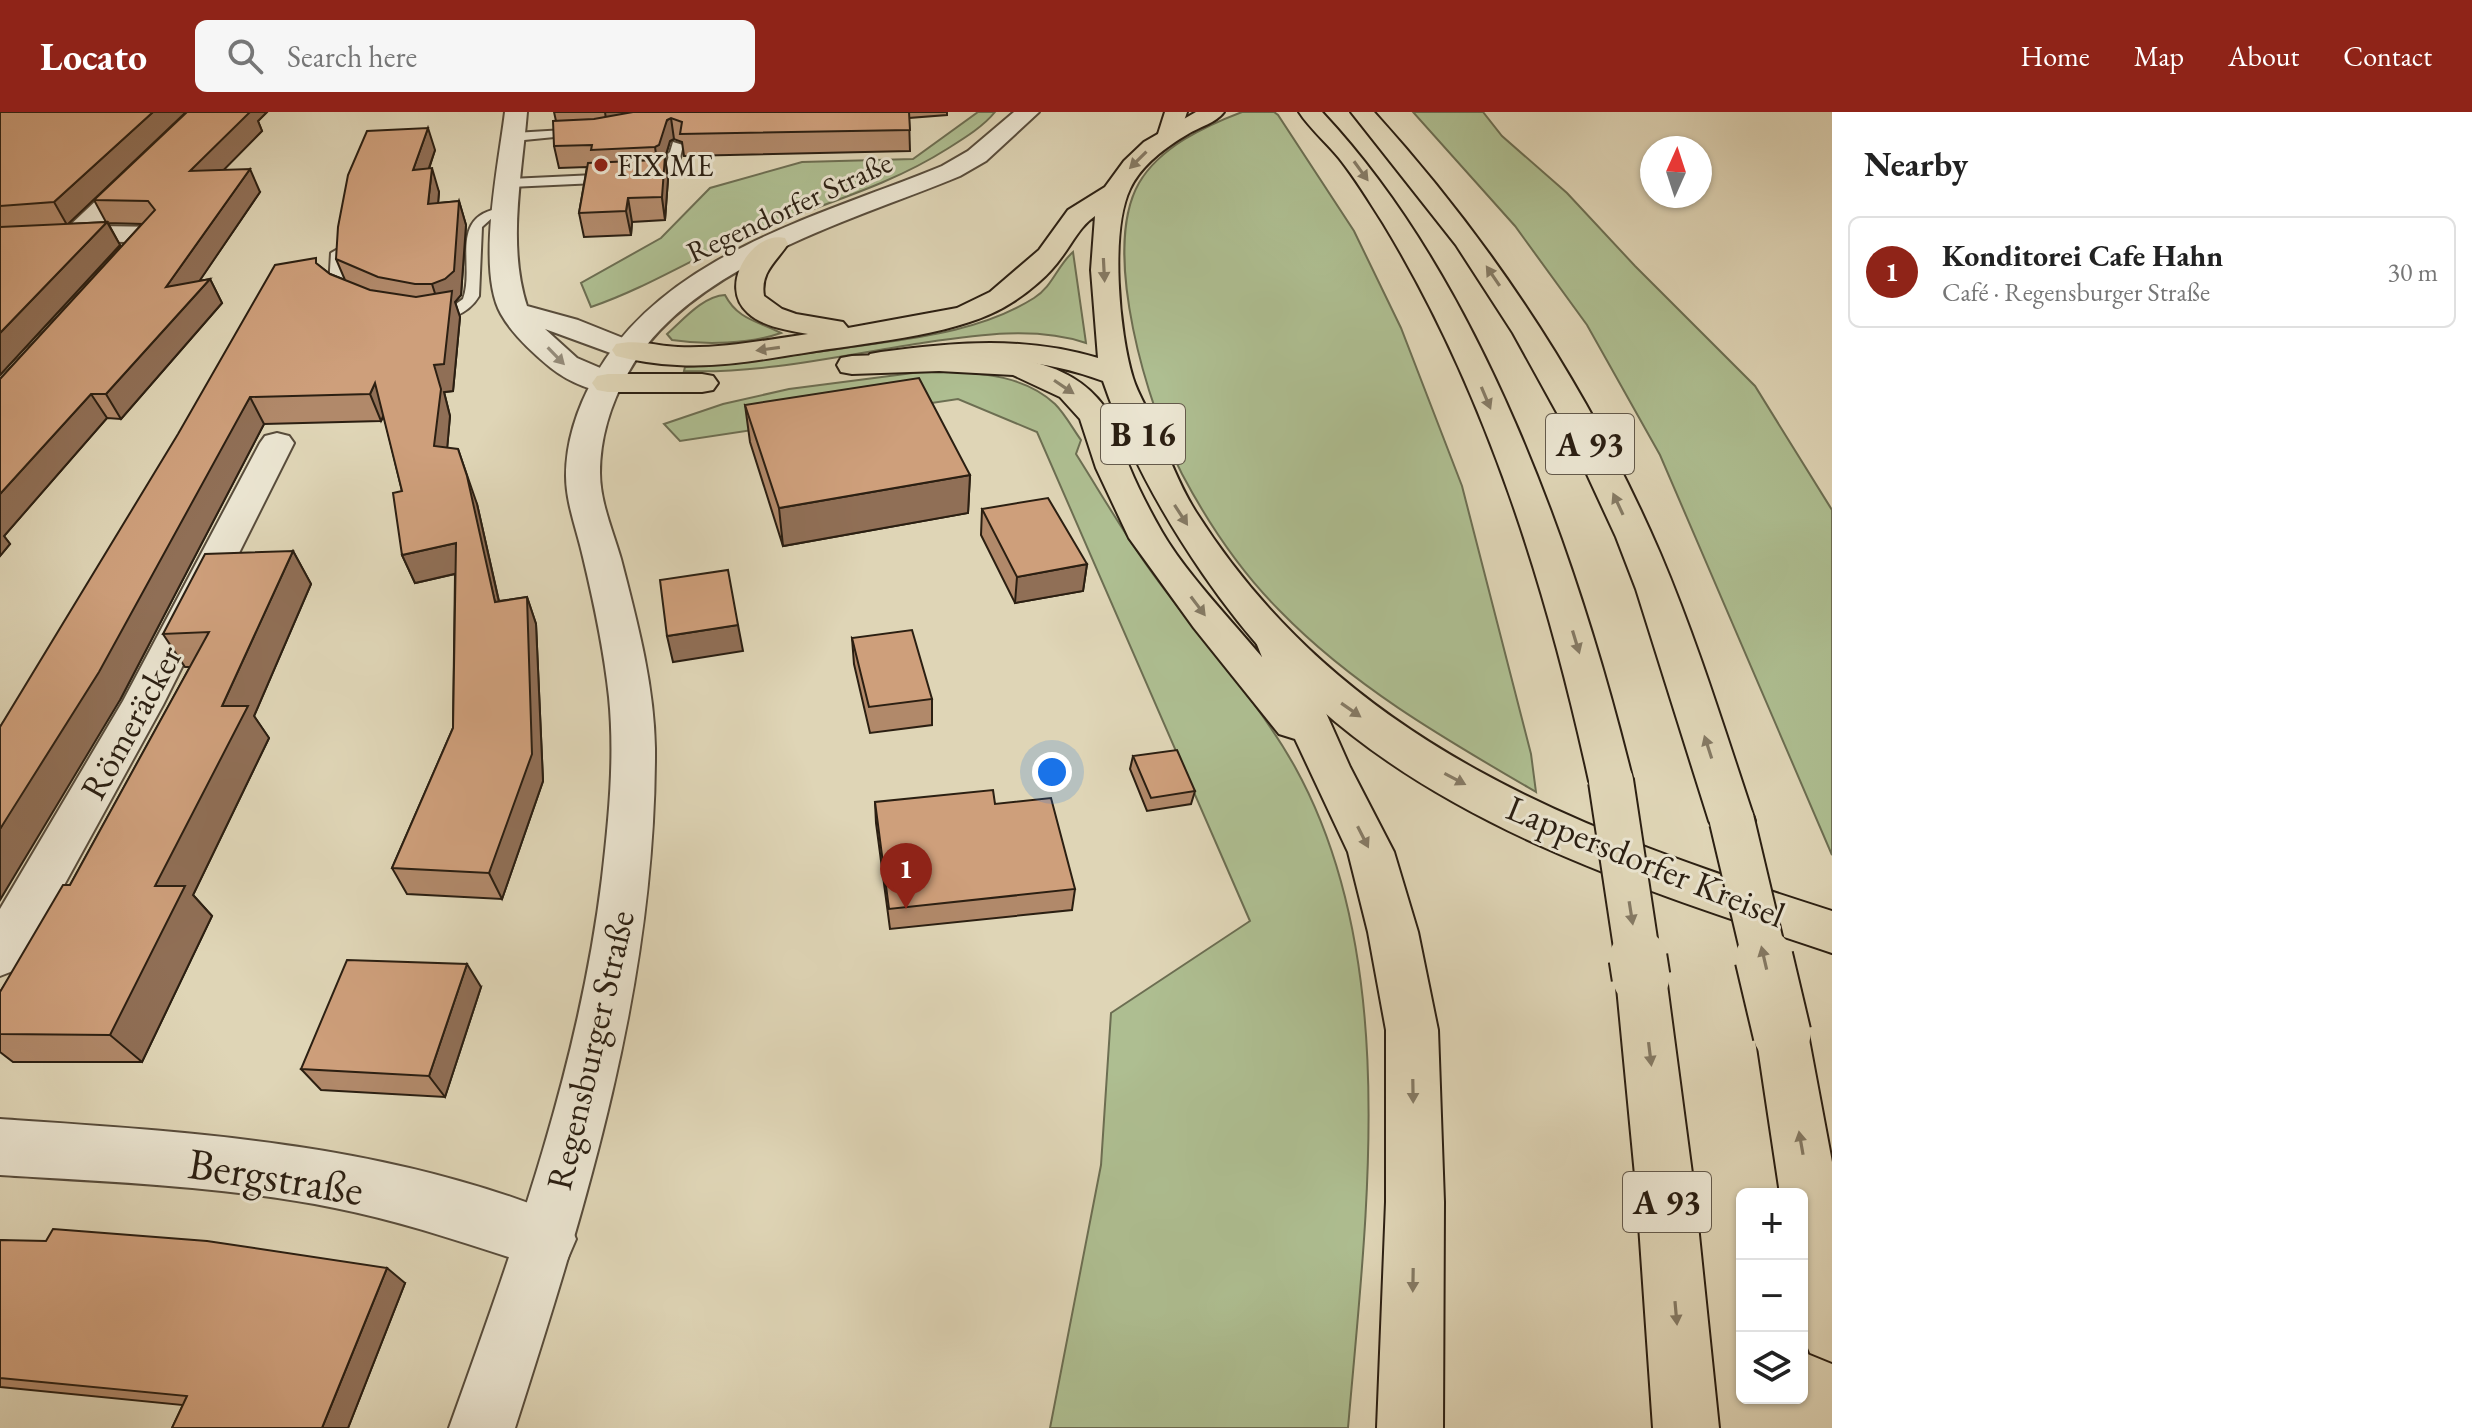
<!DOCTYPE html>
<meta charset="utf-8">
<style>
:root{--surface:#fff;--page:#f6f6f6;--text:#222;--muted:#767676;--line:#e0e0e0;--accent:#8f2418}
body{margin:0;font-family:"EB Garamond",serif;background:var(--page);color:var(--text)}
.controls{position:absolute;right:24px;bottom:24px;display:grid;overflow:hidden;border-radius:12px;box-shadow:0 2px 6px #0004}
.controls button{width:72px;height:72px;display:grid;place-items:center;padding:0;border:0;border-bottom:2px solid var(--line);background:var(--surface);color:var(--text);font:40px sans-serif}
.compass{position:absolute;left:1640px;top:24px;width:72px;height:72px;border-radius:50%;background:var(--surface);box-shadow:0 2px 6px #0004;rotate:3deg}
.you{position:absolute;left:1052px;top:660px;width:28px;height:28px;margin:-20px;border:6px solid #fff;border-radius:50%;background:#1a73e8;box-shadow:0 0 0 12px #1a73e833}
.badge{display:grid;place-items:center;width:52px;height:52px;border-radius:50%;background:var(--accent);color:#fff;font-size:26px;font-weight:700}
.pin{position:absolute;translate:-50% -66px;filter:drop-shadow(0 2px 4px #0008)}
.pin::after{content:'';position:absolute;top:42px;width:28px;height:24px;background:inherit;clip-path:polygon(0 0,100% 0,50% 100%)}
.list{margin:0;padding:0;list-style:none}
h2{display:flex;justify-content:space-between;align-items:center;height:104px;margin:0;padding:0 32px;font-size:34px}
h2 small{font-size:26px;font-weight:400;color:var(--muted)}
.list li{display:grid;grid-template-columns:52px 1fr auto;gap:24px;align-items:center;box-sizing:border-box;height:112px;margin:0 16px 16px;padding:0 16px;border:2px solid var(--line);border-radius:12px}
.list b{display:block;font-size:30px;white-space:nowrap}
.list p{margin:0;font-size:26px;white-space:nowrap;color:var(--muted)}
.list em{font-size:26px;font-style:normal;color:var(--muted)}
.icon{flex:none;width:44px;height:44px;fill:none;stroke:currentColor;stroke-width:2;stroke-linecap:round;stroke-linejoin:round}
.map{position:relative;flex:none;width:1832px;height:1316px;overflow:hidden}
header{display:flex;align-items:center;gap:48px;box-sizing:border-box;height:112px;padding:0 40px;background:var(--accent);color:#fff}
header strong{font-size:38px}
nav{display:flex;gap:44px;margin-inline-start:auto;font-size:28px}
.search{width:560px;height:72px;background:var(--page);display:flex;align-items:center;gap:20px;box-sizing:border-box;padding:0 28px;border-radius:12px;color:var(--muted);font-size:30px}
main{display:flex}
aside{flex:1;background:var(--surface)}
.map>svg:first-child{display:block}
.green{fill:#aebe91;stroke:#6c6e52;stroke-width:2}
.lines{fill:none;stroke-linecap:round;stroke-linejoin:round}
.service-casing{stroke:#584c3b;stroke-width:4}
.minor-casing{stroke:#584c3b;stroke-width:4}
.tertiary-casing{stroke:#584c3b;stroke-width:4}
.trunk-casing{stroke:#2b1f12;stroke-width:4}
.motorway-casing{stroke:#2b1f12;stroke-width:4}
.service{fill:#eae4d0;fill-rule:evenodd}
.minor{fill:#eae4d0;fill-rule:evenodd}
.tertiary{fill:#eae4d0;fill-rule:evenodd}
.trunk{fill:#dfd5b6;fill-rule:evenodd}
.motorway{fill:#dfd5b6;fill-rule:evenodd}
.motorway-bridge-far1-casing{stroke:#2b1f12;stroke-width:48;stroke-linecap:butt}
.motorway-bridge-casing{stroke:#2b1f12;stroke-width:61;stroke-linecap:butt}
.motorway-bridge-far1{stroke:#dfd5b6;stroke-width:44}
.motorway-bridge{stroke:#dfd5b6;stroke-width:57}
.wall{fill:#b1896a;stroke:#2b1f12;stroke-width:2}
.shaded-wall{fill:#906f56;stroke:#2b1f12;stroke-width:2}
.building{fill:#ce9f7b;stroke:#2b1f12;stroke-width:2}
.oneway{fill:#857a64}
.oneway2{fill:#948b7a}
.poi-dot{fill:#8f2418;stroke:#eae4d0;stroke-width:3}
.labels{text-anchor:middle;dominant-baseline:central;stroke-width:6;stroke-linejoin:round;paint-order:stroke}
.far-poi-label{font-size:30px;fill:#2b1f12;stroke:#eae4d0;text-anchor:start}
.far-street-label{font-size:30px;fill:#2b1f12;stroke:#eae4d0}
.shield{fill:#eae4d0;stroke:#645a4b;stroke-width:2}
.shield-label{font-size:34px;font-weight:bold;fill:#2b1f12}
.street-label{font-size:36px;fill:#2b1f12;stroke:#eae4d0}
.near-street-label{font-size:44px;fill:#2b1f12;stroke:#eae4d0}
</style>
<header>
<strong>Locato</strong>
<div class="search"><svg class="icon" aria-label="search" viewBox="0 0 24 24"><circle cx="10" cy="10" r="6"/><path d="M15 15l6 6"/></svg>Search here</div>
<nav><a>Home</a><a>Map</a><a>About</a><a>Contact</a></nav>
</header>
<main>
<div class="map">
<svg width="1832" height="1316" viewBox="0 0 1832 1316">
<rect width="100%" height="100%" fill="#dfd5b6"/>
<filter id="stains"><feTurbulence type="fractalNoise" baseFrequency=".0025" numOctaves="4"/><feColorMatrix values="0 0 0 0 .2 0 0 0 0 .09 0 0 0 0 .02 0 0 0 .5 -.17"/></filter>
<radialGradient id="worn" r=".72"><stop offset=".6" stop-color="#630" stop-opacity="0"/><stop offset="1" stop-color="#630" stop-opacity=".3"/></radialGradient>
<g class="green">
<path d="M 978,0 L 995,0 C 983,15 963,27 947,37 C 881,79 805,96 735,128 C 687,150 641,178 591,195 L 581,171 L 661,126 L 710,76 L 802,50 L 913,47 Z"/>
<path d="M 1242,0 L 1274,0 L 1278,3 L 1354,119 L 1401,216 L 1462,374 L 1531,642 L 1536,680 C 1445,627 1354,575 1280,499 C 1241,460 1208,411 1182,362 C 1148,295 1100,139 1139,71 C 1160,35 1205,14 1242,0 Z"/>
<path d="M 1413,0 L 1483,0 L 1502,24 L 1567,81 L 1635,154 L 1755,274 L 1832,398 L 1832,743 L 1660,343 L 1587,213 L 1515,114 Z"/>
<path d="M 1073,140 L 1086,231 C 1033,213 970,224 915,232 C 840,244 760,262 684,259 L 685,255 C 736,252 787,244 838,237 C 903,227 977,222 1034,186 C 1053,174 1057,154 1073,140 Z"/>
<path d="M 725,183 C 738,208 758,209 781,221 C 750,232 705,233 672,228 L 667,222 C 683,208 703,184 725,183 Z"/>
<path d="M 936,258 C 977,261 1023,262 1055,292 C 1065,302 1073,317 1081,328 L 1076,342 C 1100,380 1122,418 1148,455 C 1195,522 1255,583 1295,655 C 1402,848 1366,1105 1348,1316 L 1050,1316 L 1101,1053 L 1111,901 L 1250,809 L 1037,320 L 958,287 L 680,329 L 664,312 L 723,292 L 789,277 Z"/>
</g>
<g class="lines">
<defs>
<g id="service">
<path d="M 581,17 L 587,20 L 585,22 L 514,29 L 508,25 L 514,21 Z"/>
<path d="M 673,30 L 683,33 L 677,59 L 661,68 L 510,75 L 504,71 L 510,67 L 659,60 L 665,57 Z"/>
<path d="M 497,97 L 507,96 L 513,100 L 493,105 L 482,115 L 479,184 C 467,204 445,210 423,206 L 423,200 L 449,197 L 463,187 C 475,155 449,106 497,97 Z"/>
<path d="M 338,137 L 345,141 L 343,174 L 354,183 L 354,189 L 344,189 L 329,175 L 331,141 Z"/>
</g>
<g id="minor">
<path d="M 190,0 L 214,0 L 99,114 L 159,115 L 163,121 C 151,139 134,166 110,160 L 106,154 L 127,130 L 66,129 L 62,123 L 66,117 Z"/>
<path d="M 505,0 L 527,0 C 522,63 507,133 527,194 L 578,208 L 638,232 L 642,238 L 638,244 L 627,247 L 545,217 L 577,246 L 619,264 L 624,271 L 619,278 C 596,283 569,270 551,256 C 533,241 512,222 501,202 C 476,158 499,50 505,0 Z"/>
<path d="M 277,321 L 289,324 L 294,331 L 163,593 L 18,857 L 0,864 L 0,797 L 123,589 L 260,331 L 265,324 Z"/>
<path d="M 0,1007 C 193,1020 386,1031 567,1106 L 576,1127 L 567,1148 L 546,1157 C 476,1135 406,1110 335,1096 C 225,1074 112,1070 0,1063 Z"/>
</g>
<path id="tertiary" d="M 1014,0 L 1039,0 L 986,49 L 960,64 C 852,109 688,153 628,261 C 611,291 600,326 600,361 C 600,390 613,419 621,447 C 637,509 654,572 655,636 C 656,872 586,1094 515,1316 L 449,1316 C 513,1137 579,956 602,766 C 609,706 615,645 609,585 C 604,538 594,491 583,445 C 577,418 566,391 566,364 C 566,329 578,294 595,264 C 665,141 821,104 942,54 L 968,39 Z"/>
<g id="trunk">
<path d="M 1196,0 L 1224,0 C 1216,11 1199,15 1188,22 C 1166,35 1141,53 1130,77 C 1110,119 1119,221 1133,266 C 1138,282 1147,296 1154,311 C 1168,341 1178,372 1196,400 C 1345,634 1581,719 1832,799 L 1832,841 C 1654,781 1460,722 1317,594 C 1273,554 1236,510 1203,462 C 1161,401 1127,339 1103,269 C 1025,240 962,247 881,258 L 870,256 L 866,249 L 870,242 L 881,240 C 956,230 1024,224 1098,246 L 1091,158 L 1095,104 C 1080,114 1072,132 1061,146 C 1049,163 1029,180 1011,191 C 964,222 873,230 816,239 C 771,246 723,256 677,253 C 657,252 636,249 616,244 L 612,238 L 616,232 C 637,227 657,234 678,235 C 721,237 765,228 808,222 C 788,218 763,215 748,201 C 717,174 753,118 785,126 L 788,132 C 776,150 760,160 764,184 L 782,197 L 796,202 L 843,210 L 848,216 L 957,196 L 990,180 L 1039,138 L 1068,98 L 1105,75 L 1124,49 L 1144,30 Z"/>
<path d="M 608,262 L 702,262 L 713,264 L 718,271 L 713,278 L 702,280 L 608,280 L 597,278 L 592,271 L 597,264 Z"/>
</g>
<g id="motorway">
<path d="M 1165,0 L 1187,0 L 1178,27 L 1162,27 L 1158,22 Z"/>
<path d="M 1299,0 L 1322,0 C 1482,170 1578,446 1633,669 L 1627,681 L 1611,686 L 1595,681 L 1589,669 C 1547,477 1486,280 1383,111 C 1369,89 1355,66 1339,46 C 1326,30 1310,17 1299,0 Z"/>
<path d="M 1351,0 L 1374,0 C 1492,130 1590,279 1660,441 C 1697,528 1725,619 1755,709 L 1748,722 L 1732,727 L 1716,722 L 1709,709 L 1636,477 L 1616,425 L 1566,317 L 1513,221 L 1456,133 Z"/>
<path d="M 939,241 C 1001,244 1073,242 1110,303 C 1119,318 1123,337 1129,354 C 1138,376 1150,399 1162,420 C 1185,460 1231,508 1262,545 L 1256,530 L 1262,520 L 1276,516 L 1290,520 L 1350,655 L 1394,740 L 1418,820 L 1438,918 L 1444,1090 L 1443,1316 L 1377,1316 L 1386,1090 L 1386,918 L 1368,820 L 1348,740 L 1295,627 L 1279,622 L 1194,516 L 1129,426 L 1096,356 L 1080,307 L 1060,285 L 1013,263 L 939,259 L 852,262 L 841,260 L 837,253 L 841,246 L 852,244 Z"/>
<path d="M 1641,843 L 1659,849 L 1666,865 L 1695,1084 L 1719,1316 L 1653,1316 L 1637,1084 L 1616,865 L 1623,849 Z"/>
<path d="M 1782,898 L 1801,905 L 1808,922 L 1832,1050 L 1832,1250 L 1810,1241 L 1802,1222 L 1802,1082 L 1780,1082 L 1756,922 L 1763,905 Z"/>
</g>
</defs>
<use href="#service" class="service-casing"/>
<use href="#minor" class="minor-casing"/>
<use href="#tertiary" class="tertiary-casing"/>
<use href="#trunk" class="trunk-casing"/>
<use href="#motorway" class="motorway-casing"/>
<use href="#service" class="service"/>
<use href="#minor" class="minor"/>
<use href="#tertiary" class="tertiary"/>
<use href="#trunk" class="trunk"/>
<use href="#motorway" class="motorway"/>
<defs>
<g id="motorway-bridge-far1">
<path d="M 1611,669 L 1638,848"/>
<path d="M 1732,709 L 1765,848"/>
</g>
<g id="motorway-bridge">
<path d="M 1638,846 L 1641,865"/>
<path d="M 1764,846 L 1782,922"/>
</g>
</defs>
<use href="#motorway-bridge-far1" class="motorway-bridge-far1-casing"/>
<use href="#motorway-bridge" class="motorway-bridge-casing"/>
<use href="#motorway-bridge-far1" class="motorway-bridge-far1"/>
<use href="#motorway-bridge" class="motorway-bridge"/>
</g>
<g class="wall">
<path d="M 0,0 L 68,112 L 106,110 L 94,88 L 187,0 L 267,0 L 258,9 L 262,19 L 223,58 L 260,80 L 199,169 L 210,167 L 222,191 L 121,307 L 107,306 L 4,424 L 10,432 L 0,444 L 0,267 L 142,112 L 108,111 L 120,133 L 0,263 Z"/>
<path d="M 554,0 L 947,0 L 947,3 L 909,6 L 910,39 L 684,44 L 682,30 L 674,27 L 670,29 L 665,46 L 668,67 L 665,108 L 632,110 L 631,123 L 584,125 L 579,101 L 587,55 L 559,56 L 554,34 L 556,9 Z"/>
<path d="M 435,38 L 429,57 L 439,80 L 438,91 L 459,89 L 466,113 L 461,183 L 455,190 L 460,205 L 453,279 L 444,280 L 450,304 L 447,336 L 477,392 L 499,489 L 527,485 L 536,512 L 543,669 L 502,787 L 407,782 L 392,756 L 453,616 L 455,462 L 415,471 L 402,443 L 402,379 L 384,304 L 381,309 L 264,312 L 120,588 L 0,615 L 318,153 L 330,162 L 345,168 L 336,147 Z"/>
<path d="M 745,293 L 970,363 L 968,401 L 783,434 L 750,330 Z"/>
<path d="M 982,397 L 1087,452 L 1083,479 L 1015,491 L 981,423 Z"/>
<path d="M 293,439 L 311,472 L 254,604 L 269,626 L 193,783 L 212,804 L 142,950 L 13,950 L 0,940 L 0,880 L 70,773 L 190,555 L 185,555 L 163,522 Z"/>
<path d="M 852,526 L 932,587 L 932,613 L 870,621 L 854,552 Z"/>
<path d="M 1133,644 L 1195,679 L 1191,692 L 1147,699 L 1130,657 Z"/>
<path d="M 875,690 L 995,692 L 1075,777 L 1072,798 L 890,817 L 876,711 Z"/>
<path d="M 481,875 L 445,985 L 321,978 L 301,957 Z"/>
<path d="M 0,1128 L 405,1171 L 348,1316 L 172,1316 L 183,1293 L 0,1275 Z"/>
</g>
<g class="shaded-wall">
<path d="M 153,0 L 186,0 L 67,113 L 54,90 Z"/>
<path d="M 240,0 L 267,0 L 258,9 L 262,19 L 201,81 L 190,59 Z"/>
<path d="M 605,0 L 652,0 L 607,15 Z"/>
<path d="M 671,6 L 674,27 L 670,29 L 665,46 L 668,67 L 665,108 L 655,35 L 667,8 Z"/>
<path d="M 428,16 L 435,38 L 420,82 L 413,58 Z"/>
<path d="M 432,56 L 439,80 L 436,116 L 428,92 Z"/>
<path d="M 250,57 L 260,80 L 179,199 L 166,175 Z"/>
<path d="M 628,86 L 632,110 L 631,123 L 626,99 Z"/>
<path d="M 459,89 L 466,113 L 461,183 L 455,190 L 460,205 L 453,279 L 444,280 L 450,304 L 445,361 L 434,334 L 434,253 L 440,197 L 432,172 Z"/>
<path d="M 107,110 L 120,133 L 0,263 L 0,221 Z"/>
<path d="M 210,167 L 222,191 L 121,307 L 106,282 Z"/>
<path d="M 375,271 L 386,298 L 381,309 L 370,282 Z"/>
<path d="M 91,282 L 107,306 L 4,424 L 10,432 L 0,444 L 0,382 Z"/>
<path d="M 250,285 L 264,312 L 120,588 L 0,788 L 0,717 Z"/>
<path d="M 458,337 L 477,392 L 505,517 L 495,490 Z"/>
<path d="M 970,363 L 968,401 L 783,434 L 779,396 Z"/>
<path d="M 456,431 L 467,459 L 415,471 L 402,443 Z"/>
<path d="M 293,439 L 311,472 L 254,604 L 269,626 L 193,783 L 212,804 L 142,950 L 110,923 L 155,774 L 222,594 Z"/>
<path d="M 1087,452 L 1083,479 L 1015,491 L 1017,465 Z"/>
<path d="M 527,485 L 536,512 L 543,669 L 502,787 L 489,761 Z"/>
<path d="M 738,513 L 743,539 L 673,550 L 667,524 Z"/>
<path d="M 467,852 L 481,875 L 445,985 L 429,964 Z"/>
<path d="M 387,1156 L 405,1171 L 348,1316 L 322,1316 Z"/>
</g>
<g class="building">
<path d="M 0,0 L 153,0 L 54,90 L 0,94 Z"/>
<path d="M 187,0 L 250,0 L 190,59 L 250,57 L 166,175 L 210,167 L 106,282 L 91,282 L 0,382 L 0,267 L 155,98 L 148,89 L 94,88 Z"/>
<path d="M 633,0 L 909,0 L 910,18 L 680,22 L 682,10 L 671,6 L 667,8 L 659,33 L 655,35 L 591,38 L 592,33 L 554,34 L 553,9 L 594,7 Z"/>
<path d="M 428,16 L 413,58 L 432,56 L 428,92 L 459,89 L 454,159 L 445,167 L 432,172 L 415,172 L 378,165 L 336,147 L 338,115 L 348,63 L 367,19 Z"/>
<path d="M 665,44 L 662,85 L 628,86 L 626,99 L 579,101 L 588,51 L 657,48 Z"/>
<path d="M 107,110 L 0,221 L 0,115 Z"/>
<path d="M 316,146 L 316,151 L 330,162 L 370,178 L 416,185 L 452,179 L 444,252 L 434,253 L 441,277 L 434,334 L 458,337 L 467,364 L 495,490 L 527,485 L 532,642 L 489,761 L 392,756 L 453,616 L 456,431 L 402,443 L 393,381 L 402,379 L 375,271 L 370,282 L 250,285 L 99,560 L 0,717 L 0,615 L 178,322 L 275,153 Z"/>
<path d="M 919,266 L 970,363 L 779,396 L 745,293 Z"/>
<path d="M 1048,386 L 1087,452 L 1017,465 L 982,397 Z"/>
<path d="M 293,439 L 222,594 L 248,594 L 155,774 L 185,774 L 110,923 L 0,922 L 0,880 L 63,773 L 70,773 L 209,520 L 163,522 L 205,442 Z"/>
<path d="M 728,458 L 738,513 L 667,524 L 660,468 Z"/>
<path d="M 912,518 L 932,587 L 869,595 L 852,526 Z"/>
<path d="M 1177,638 L 1195,679 L 1151,686 L 1133,644 Z"/>
<path d="M 993,678 L 995,692 L 1051,686 L 1075,777 L 889,797 L 875,690 Z"/>
<path d="M 347,848 L 467,852 L 429,964 L 301,957 Z"/>
<path d="M 53,1117 L 207,1129 L 387,1156 L 322,1316 L 172,1316 L 187,1284 L 0,1266 L 0,1128 L 46,1129 Z"/>
</g>
<defs><path id="oneway-solid" d="M-6-.8H1V-3.2L6.5 0L1 3.2V.8H-6Z" transform="scale(2)"/></defs>
<g class="oneway">
<use href="#oneway-solid" transform="translate(1138 48) rotate(135)"/>
<use href="#oneway-solid" transform="translate(1361 59) rotate(54)"/>
<use href="#oneway-solid" transform="translate(1104 158) rotate(87)"/>
<use href="#oneway-solid" transform="translate(1493 164) rotate(-124)"/>
<use href="#oneway-solid" transform="translate(768 237) rotate(172)"/>
<use href="#oneway-solid" transform="translate(1064 275) rotate(34)"/>
<use href="#oneway-solid" transform="translate(1486 286) rotate(67)"/>
<use href="#oneway-solid" transform="translate(1618 392) rotate(-115)"/>
<use href="#oneway-solid" transform="translate(1181 403) rotate(57)"/>
<use href="#oneway-solid" transform="translate(1198 494) rotate(53)"/>
<use href="#oneway-solid" transform="translate(1576 530) rotate(73)"/>
<use href="#oneway-solid" transform="translate(1351 598) rotate(35)"/>
<use href="#oneway-solid" transform="translate(1708 635) rotate(-108)"/>
<use href="#oneway-solid" transform="translate(1455 667) rotate(28)"/>
<use href="#oneway-solid" transform="translate(1363 725) rotate(63)"/>
<use href="#oneway-solid" transform="translate(1631 801) rotate(81)"/>
<use href="#oneway-solid" transform="translate(1764 846) rotate(-103)"/>
<use href="#oneway-solid" transform="translate(1650 942) rotate(83)"/>
<use href="#oneway-solid" transform="translate(1413 979) rotate(89)"/>
<use href="#oneway-solid" transform="translate(1801 1031) rotate(-100)"/>
<use href="#oneway-solid" transform="translate(1413 1168) rotate(91)"/>
<use href="#oneway-solid" transform="translate(1676 1201) rotate(85)"/>
</g>
<use class="oneway2" href="#oneway-solid" transform="translate(556 244) rotate(46)"/>
<circle class="poi-dot" cx="601" cy="53" r="8"/>
<g class="labels">
<g class="far-poi-label">
<text x="617" y="53">FIX ME</text>
</g>
<g class="far-street-label">
<text transform="translate(789 95) rotate(-25)">Regendorfer Straße</text>
</g>
<g class="shield">
<rect x="1101" y="292" width="84" height="60" rx="6"/>
<rect x="1546" y="302" width="88" height="60" rx="6"/>
<rect x="1623" y="1060" width="88" height="60" rx="6"/>
</g>
<g class="shield-label">
<text x="1143" y="322">B 16</text>
<text x="1590" y="332">A 93</text>
<text x="1667" y="1090">A 93</text>
</g>
<g class="street-label">
<text transform="translate(131 610) rotate(-61)">Römeräcker</text>
<text transform="translate(1646 749) rotate(22)">Lappersdorfer Kreisel</text>
<text transform="translate(590 938) rotate(-77)">Regensburger Straße</text>
</g>
<g class="near-street-label">
<text transform="translate(276 1064) rotate(9)">Bergstraße</text>
</g>
</g>
<rect width="100%" height="100%" filter="url(#stains)"/>
<rect width="100%" height="100%" fill="url(#worn)"/>
</svg>
<div class="controls">
<button>+</button>
<button>−</button>
<button><svg class="icon" aria-label="layers" viewBox="0 0 24 24"><path d="M12 4l9 5-9 5-9-5zM3 14l9 5 9-5"/></svg></button>
</div>
<svg class="compass" viewBox="-18 -18 36 36"><path d="M0-13l5 13h-10z" fill="#e53935"/><path d="M0 13l5-13h-10z" fill="#767676"/></svg>
<div class="you"></div>
<div class="pin badge" style="left:906px;top:797px">1</div>
</div>
<aside>
<h2>Nearby<small></small></h2>
<ul class="list">
<li><span class="badge">1</span><div><b>Konditorei Cafe Hahn</b><p>Café · Regensburger Straße</p></div><em>30 m</em></li>
</ul>
</aside>
</main>
